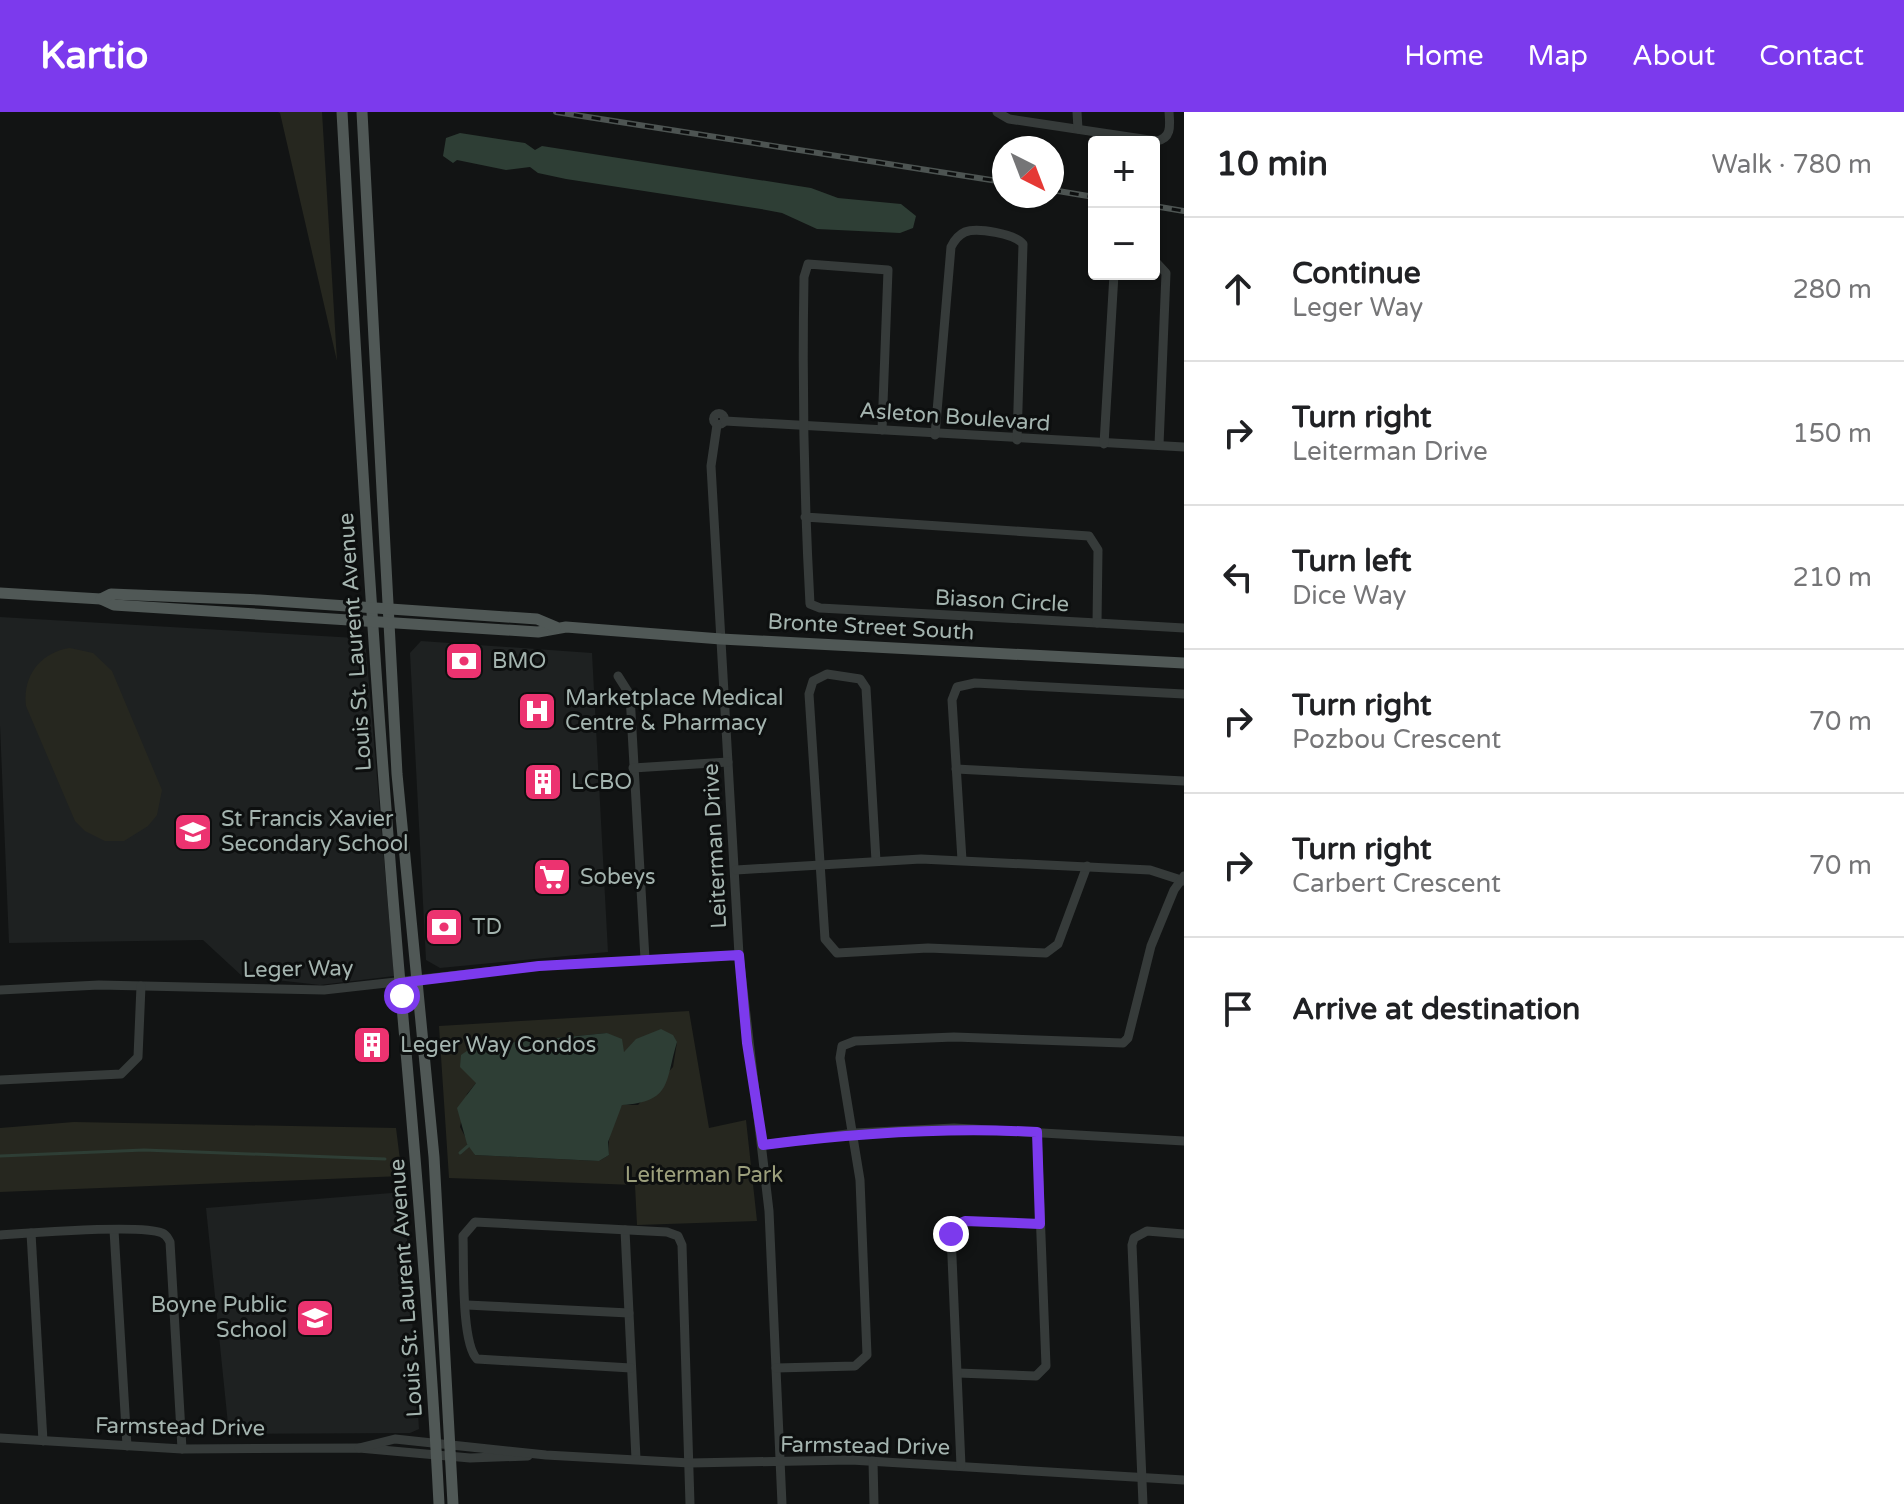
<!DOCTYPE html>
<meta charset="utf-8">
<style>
:root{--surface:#fff;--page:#f6f6f6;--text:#202124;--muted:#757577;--line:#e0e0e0;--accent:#7c3aed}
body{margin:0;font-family:"Varela Round",sans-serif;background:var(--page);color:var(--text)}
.controls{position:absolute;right:24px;top:24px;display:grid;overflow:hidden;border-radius:8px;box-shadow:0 2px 6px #0004}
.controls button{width:72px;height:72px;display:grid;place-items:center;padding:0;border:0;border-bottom:2px solid var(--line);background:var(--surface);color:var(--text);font:40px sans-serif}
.compass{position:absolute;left:992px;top:24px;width:72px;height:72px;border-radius:50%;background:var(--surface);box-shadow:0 2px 6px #0004;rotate:138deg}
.stop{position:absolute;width:24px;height:24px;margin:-18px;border:6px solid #7c3aed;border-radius:50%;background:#fff}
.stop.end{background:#7c3aed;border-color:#fff;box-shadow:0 2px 8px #0008}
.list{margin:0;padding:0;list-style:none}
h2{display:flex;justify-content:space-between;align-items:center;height:104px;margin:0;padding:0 32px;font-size:34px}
h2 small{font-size:26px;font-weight:400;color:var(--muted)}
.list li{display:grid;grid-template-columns:52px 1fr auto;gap:24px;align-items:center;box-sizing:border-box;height:144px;padding:0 32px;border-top:2px solid var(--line)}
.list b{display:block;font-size:30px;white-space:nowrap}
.list p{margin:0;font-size:26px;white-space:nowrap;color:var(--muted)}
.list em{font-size:26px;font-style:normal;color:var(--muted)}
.icon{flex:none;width:44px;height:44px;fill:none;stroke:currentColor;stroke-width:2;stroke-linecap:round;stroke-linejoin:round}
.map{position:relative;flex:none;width:1184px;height:1392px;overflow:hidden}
header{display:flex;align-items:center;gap:48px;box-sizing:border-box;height:112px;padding:0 40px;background:var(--accent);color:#fff}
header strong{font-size:38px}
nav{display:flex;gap:44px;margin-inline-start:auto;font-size:28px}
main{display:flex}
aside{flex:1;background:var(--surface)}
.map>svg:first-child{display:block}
.built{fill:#1e2121}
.green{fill:#26271f;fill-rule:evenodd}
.water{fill:#2e3e35}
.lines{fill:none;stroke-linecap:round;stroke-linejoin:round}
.stream{stroke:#2e3e35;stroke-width:3}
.minor{stroke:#363b3a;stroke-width:9}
.major{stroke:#505856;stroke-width:11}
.rail-casing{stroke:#4d5452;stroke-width:6}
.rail{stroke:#0d0f0f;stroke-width:3;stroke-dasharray:9;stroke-linecap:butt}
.route{stroke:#7c3aed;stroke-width:10}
.labels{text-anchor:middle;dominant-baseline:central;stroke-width:6;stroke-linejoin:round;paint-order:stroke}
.street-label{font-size:22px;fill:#a4b4af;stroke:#0d0f0f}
.poi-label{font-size:22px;fill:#a4b4af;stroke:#0d0f0f;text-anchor:start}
.park-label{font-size:22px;fill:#9c9f7c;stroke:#0d0f0f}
</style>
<header>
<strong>Kartio</strong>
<nav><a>Home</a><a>Map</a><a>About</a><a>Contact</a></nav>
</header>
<main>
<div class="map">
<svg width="1184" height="1392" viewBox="0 0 1184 1392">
<rect width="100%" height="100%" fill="#121414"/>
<g class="built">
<path d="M 0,505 L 356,526 L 366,537 L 394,864 L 320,873 L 242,864 L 203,828 L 9,831 L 0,613 Z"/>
<path d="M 421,529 L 592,541 L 608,840 L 440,856 L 426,848 L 410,541 Z"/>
<path d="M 404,1080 L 419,1317 L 410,1321 L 229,1322 L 206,1096 Z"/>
</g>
<g class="green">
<path d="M 278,0 L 322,0 L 337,249 L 280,1 Z"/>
<path d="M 70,536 L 93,541 L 112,559 L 162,678 L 157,703 L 148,714 L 124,729 L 105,729 L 85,719 L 75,709 L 26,594 C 22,564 41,540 70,536 Z"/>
<path d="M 689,899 L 709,1016 L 746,1008 L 757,1109 L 637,1113 L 635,1073 L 449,1066 L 439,914 ZM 607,921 L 624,940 L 677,930 L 673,955 L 638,993 L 622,993 C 613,1009 607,1024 609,1043 L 599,1049 L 475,1043 L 460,1015 L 467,982 L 476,971 L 474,934 Z"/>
<path d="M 74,1010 L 396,1016 L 402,1064 L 0,1080 L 0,1016 Z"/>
</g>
<g class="water">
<path d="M 460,21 L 525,31 L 535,38 L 542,34 L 811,76 L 838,86 L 901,92 L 916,104 L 913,116 L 900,121 L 817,117 L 782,101 L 761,97 L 566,67 L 538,61 L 530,55 L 506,58 L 457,48 L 453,51 L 443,44 L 446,26 Z"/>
<path d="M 661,917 L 673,923 L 677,930 C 665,970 672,990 622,993 L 608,1030 L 609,1043 L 599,1049 L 475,1043 L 467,1032 L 457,996 L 476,971 L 460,955 L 461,943 L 474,934 L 607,921 L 622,927 L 624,940 L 636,927 Z"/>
</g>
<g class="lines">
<g class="stream">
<path d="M 460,1041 L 468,1034"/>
<path d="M 0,1044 L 144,1038 L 385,1047"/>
</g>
<g class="minor">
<path d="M 997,0 L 1009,7 L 1156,29 C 1172,27 1170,13 1169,0"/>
<path d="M 1077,0 L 1078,17"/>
<path d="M 1154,148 L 1166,161 L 1159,333"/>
<circle cx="719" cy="307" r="5.5"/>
<path d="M 725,309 L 1184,335"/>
<path d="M 717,313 L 711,354 L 739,843 L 769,1099 L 782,1392"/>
<path d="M 935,323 L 951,135 C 954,129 958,123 965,120 C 977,115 1015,122 1023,132 L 1017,328"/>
<path d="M 1104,332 L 1114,162"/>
<path d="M 805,405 L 1089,424 L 1098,438 L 1097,511 L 820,496 L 810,492 C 804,383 802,274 804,165 L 808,152 L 888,158 L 882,318"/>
<path d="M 1097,511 L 1184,516"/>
<path d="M 618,564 L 630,583 L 645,847"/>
<path d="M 633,656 L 728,650"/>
<path d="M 956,657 L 1184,669"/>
<path d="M 962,748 L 952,588 L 957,575 L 975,571 L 1184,582"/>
<path d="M 876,749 L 866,576 L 860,567 L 827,562 L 813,569 L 809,582 L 825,827 L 837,841 L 928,836 L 1046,841 L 1058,832 L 1087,754"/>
<path d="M 736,758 L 921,747 L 1150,758 L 1184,769"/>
<path d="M 0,878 L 99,873 L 324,878 L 539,854 L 739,843"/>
<path d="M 0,968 L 121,962 L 138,945 L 141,874"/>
<path d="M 763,1033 L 855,1021 L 954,1016 L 1184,1029"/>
<path d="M 114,1118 L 127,1334"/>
<path d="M 625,1118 L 636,1347"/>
<path d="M 31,1121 L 43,1329"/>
<path d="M 0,1123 C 27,1121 143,1112 162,1121 C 167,1123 167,1125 170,1130 L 182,1337"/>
<path d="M 467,1193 L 629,1201"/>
<path d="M 631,1256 L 477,1247 C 461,1231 464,1150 463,1124 L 475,1110 L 667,1120 L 678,1124 L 682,1133 L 690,1392"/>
<path d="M 776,1256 L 855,1254 L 867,1243 L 860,1068 L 840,946 L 842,934 L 855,929 L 954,925 L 1123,931 L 1128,926 L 1151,834 L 1174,778 L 1184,764"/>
<path d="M 958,1261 L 1036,1264 L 1046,1254 L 1037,1020"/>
<path d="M 0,1326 L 182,1337 L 359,1336 L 470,1346 L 528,1344"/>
<path d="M 359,1336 L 395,1327 L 546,1343 L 690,1351 L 851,1348 L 1184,1368"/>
<path d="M 873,1349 L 874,1392"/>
<path d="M 961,1354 L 951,1122 L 958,1112 L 965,1109 L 1040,1112"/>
<path d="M 1143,1392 L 1132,1133 L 1134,1126 L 1147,1119 L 1184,1122"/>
</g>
<g class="major">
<path d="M 342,0 C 359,306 377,612 404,917 C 418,1075 431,1233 439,1392"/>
<path d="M 362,0 L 397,662 L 434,1045 L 453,1392"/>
<path d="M 0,481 L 101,487 L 114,493 L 538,520 L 566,515 L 721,527 L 1184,551"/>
<path d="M 101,487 L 111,482 L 260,488 L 537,507 L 556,515"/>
</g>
<defs>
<g id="rail">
<path d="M 556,0 L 1004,70"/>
<path d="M 1052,78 L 1094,85"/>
<path d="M 1154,94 L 1184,99"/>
</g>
</defs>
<use href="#rail" class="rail-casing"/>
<use href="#rail" class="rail"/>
</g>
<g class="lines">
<path class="route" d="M 402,884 L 401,871 L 415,869 L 539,854 L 739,843 L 747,931 L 763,1033 C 856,1021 944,1015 1037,1020 L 1040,1112 L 965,1109 L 958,1112 L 951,1122"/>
</g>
<defs>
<symbol id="bank-square" viewBox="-11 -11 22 22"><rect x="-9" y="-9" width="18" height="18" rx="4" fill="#ec3370" stroke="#0d0f0f"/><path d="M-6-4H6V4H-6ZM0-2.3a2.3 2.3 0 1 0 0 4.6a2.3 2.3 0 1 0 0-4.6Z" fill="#fff"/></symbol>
<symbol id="hospital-square" viewBox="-11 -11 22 22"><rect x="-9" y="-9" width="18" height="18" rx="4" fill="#ec3370" stroke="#0d0f0f"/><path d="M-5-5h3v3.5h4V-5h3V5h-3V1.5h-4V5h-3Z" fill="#fff"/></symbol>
<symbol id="building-square" viewBox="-11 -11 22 22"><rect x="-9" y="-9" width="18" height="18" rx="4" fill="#ec3370" stroke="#0d0f0f"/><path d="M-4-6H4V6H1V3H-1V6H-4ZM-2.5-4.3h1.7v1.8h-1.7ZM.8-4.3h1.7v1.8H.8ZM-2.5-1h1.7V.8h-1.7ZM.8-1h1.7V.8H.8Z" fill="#fff"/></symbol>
<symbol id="school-square" viewBox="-11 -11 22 22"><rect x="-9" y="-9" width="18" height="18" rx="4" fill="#ec3370" stroke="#0d0f0f"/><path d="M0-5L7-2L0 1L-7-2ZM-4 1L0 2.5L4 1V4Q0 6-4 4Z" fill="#fff"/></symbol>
<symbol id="supermarket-square" viewBox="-11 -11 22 22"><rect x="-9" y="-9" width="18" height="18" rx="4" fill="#ec3370" stroke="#0d0f0f"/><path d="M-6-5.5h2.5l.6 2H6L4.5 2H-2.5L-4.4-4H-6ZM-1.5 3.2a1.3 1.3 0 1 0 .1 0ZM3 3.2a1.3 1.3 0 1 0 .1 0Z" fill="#fff"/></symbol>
</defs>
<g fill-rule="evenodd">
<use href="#bank-square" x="442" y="527" width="44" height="44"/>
<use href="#hospital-square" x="515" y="577" width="44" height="44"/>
<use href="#building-square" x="521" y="648" width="44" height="44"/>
<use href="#school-square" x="171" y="698" width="44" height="44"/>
<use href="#supermarket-square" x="530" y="743" width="44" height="44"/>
<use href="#bank-square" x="422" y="793" width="44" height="44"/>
<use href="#building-square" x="350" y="911" width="44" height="44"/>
<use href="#school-square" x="293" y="1184" width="44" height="44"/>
</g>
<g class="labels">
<g class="street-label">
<text transform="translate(955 305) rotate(4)">Asleton Boulevard</text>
<text transform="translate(1002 489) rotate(3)">Biason Circle</text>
<text transform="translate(871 515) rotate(3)">Bronte Street South</text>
<text transform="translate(355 530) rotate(-94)">Louis St. Laurent Avenue</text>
<text transform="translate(715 734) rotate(-93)">Leiterman Drive</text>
<text transform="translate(298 857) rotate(-1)">Leger Way</text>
<text transform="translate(406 1176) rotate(-94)">Louis St. Laurent Avenue</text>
<text transform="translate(180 1315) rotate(1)">Farmstead Drive</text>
<text transform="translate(865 1334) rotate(1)">Farmstead Drive</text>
</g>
<g class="poi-label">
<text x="492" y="549">BMO</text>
<text x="565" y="586">Marketplace Medical<tspan x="565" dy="25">Centre &amp; Pharmacy</tspan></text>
<text x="571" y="670">LCBO</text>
<text x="221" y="707">St Francis Xavier<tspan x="221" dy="25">Secondary School</tspan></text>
<text x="580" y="765">Sobeys</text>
<text x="472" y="815">TD</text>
<text x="400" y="933">Leger Way Condos</text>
<text x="287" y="1193" text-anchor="end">Boyne Public<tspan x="287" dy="25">School</tspan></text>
</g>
<g class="park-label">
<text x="704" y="1063">Leiterman Park</text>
</g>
</g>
</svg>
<div class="controls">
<button>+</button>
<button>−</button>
</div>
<svg class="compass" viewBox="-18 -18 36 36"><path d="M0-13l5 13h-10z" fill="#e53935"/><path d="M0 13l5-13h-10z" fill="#757577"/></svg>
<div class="stop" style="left:402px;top:884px"></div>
<div class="stop end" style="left:951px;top:1122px"></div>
</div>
<aside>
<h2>10 min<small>Walk · 780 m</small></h2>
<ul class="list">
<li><svg class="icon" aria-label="ahead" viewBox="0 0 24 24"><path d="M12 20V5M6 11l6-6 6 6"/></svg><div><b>Continue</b><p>Leger Way</p></div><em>280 m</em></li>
<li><svg class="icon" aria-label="right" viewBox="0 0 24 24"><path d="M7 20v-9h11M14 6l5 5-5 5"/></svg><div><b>Turn right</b><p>Leiterman Drive</p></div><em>150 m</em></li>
<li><svg class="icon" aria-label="left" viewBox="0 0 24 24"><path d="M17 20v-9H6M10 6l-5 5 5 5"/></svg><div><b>Turn left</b><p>Dice Way</p></div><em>210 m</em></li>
<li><svg class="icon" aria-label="right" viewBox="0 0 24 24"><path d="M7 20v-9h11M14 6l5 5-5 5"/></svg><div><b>Turn right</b><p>Pozbou Crescent</p></div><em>70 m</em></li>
<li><svg class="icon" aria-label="right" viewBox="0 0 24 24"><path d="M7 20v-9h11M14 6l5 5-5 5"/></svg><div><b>Turn right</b><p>Carbert Crescent</p></div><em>70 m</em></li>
<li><svg class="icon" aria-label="arrive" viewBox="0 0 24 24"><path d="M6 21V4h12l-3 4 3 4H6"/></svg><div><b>Arrive at destination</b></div></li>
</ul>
</aside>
</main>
